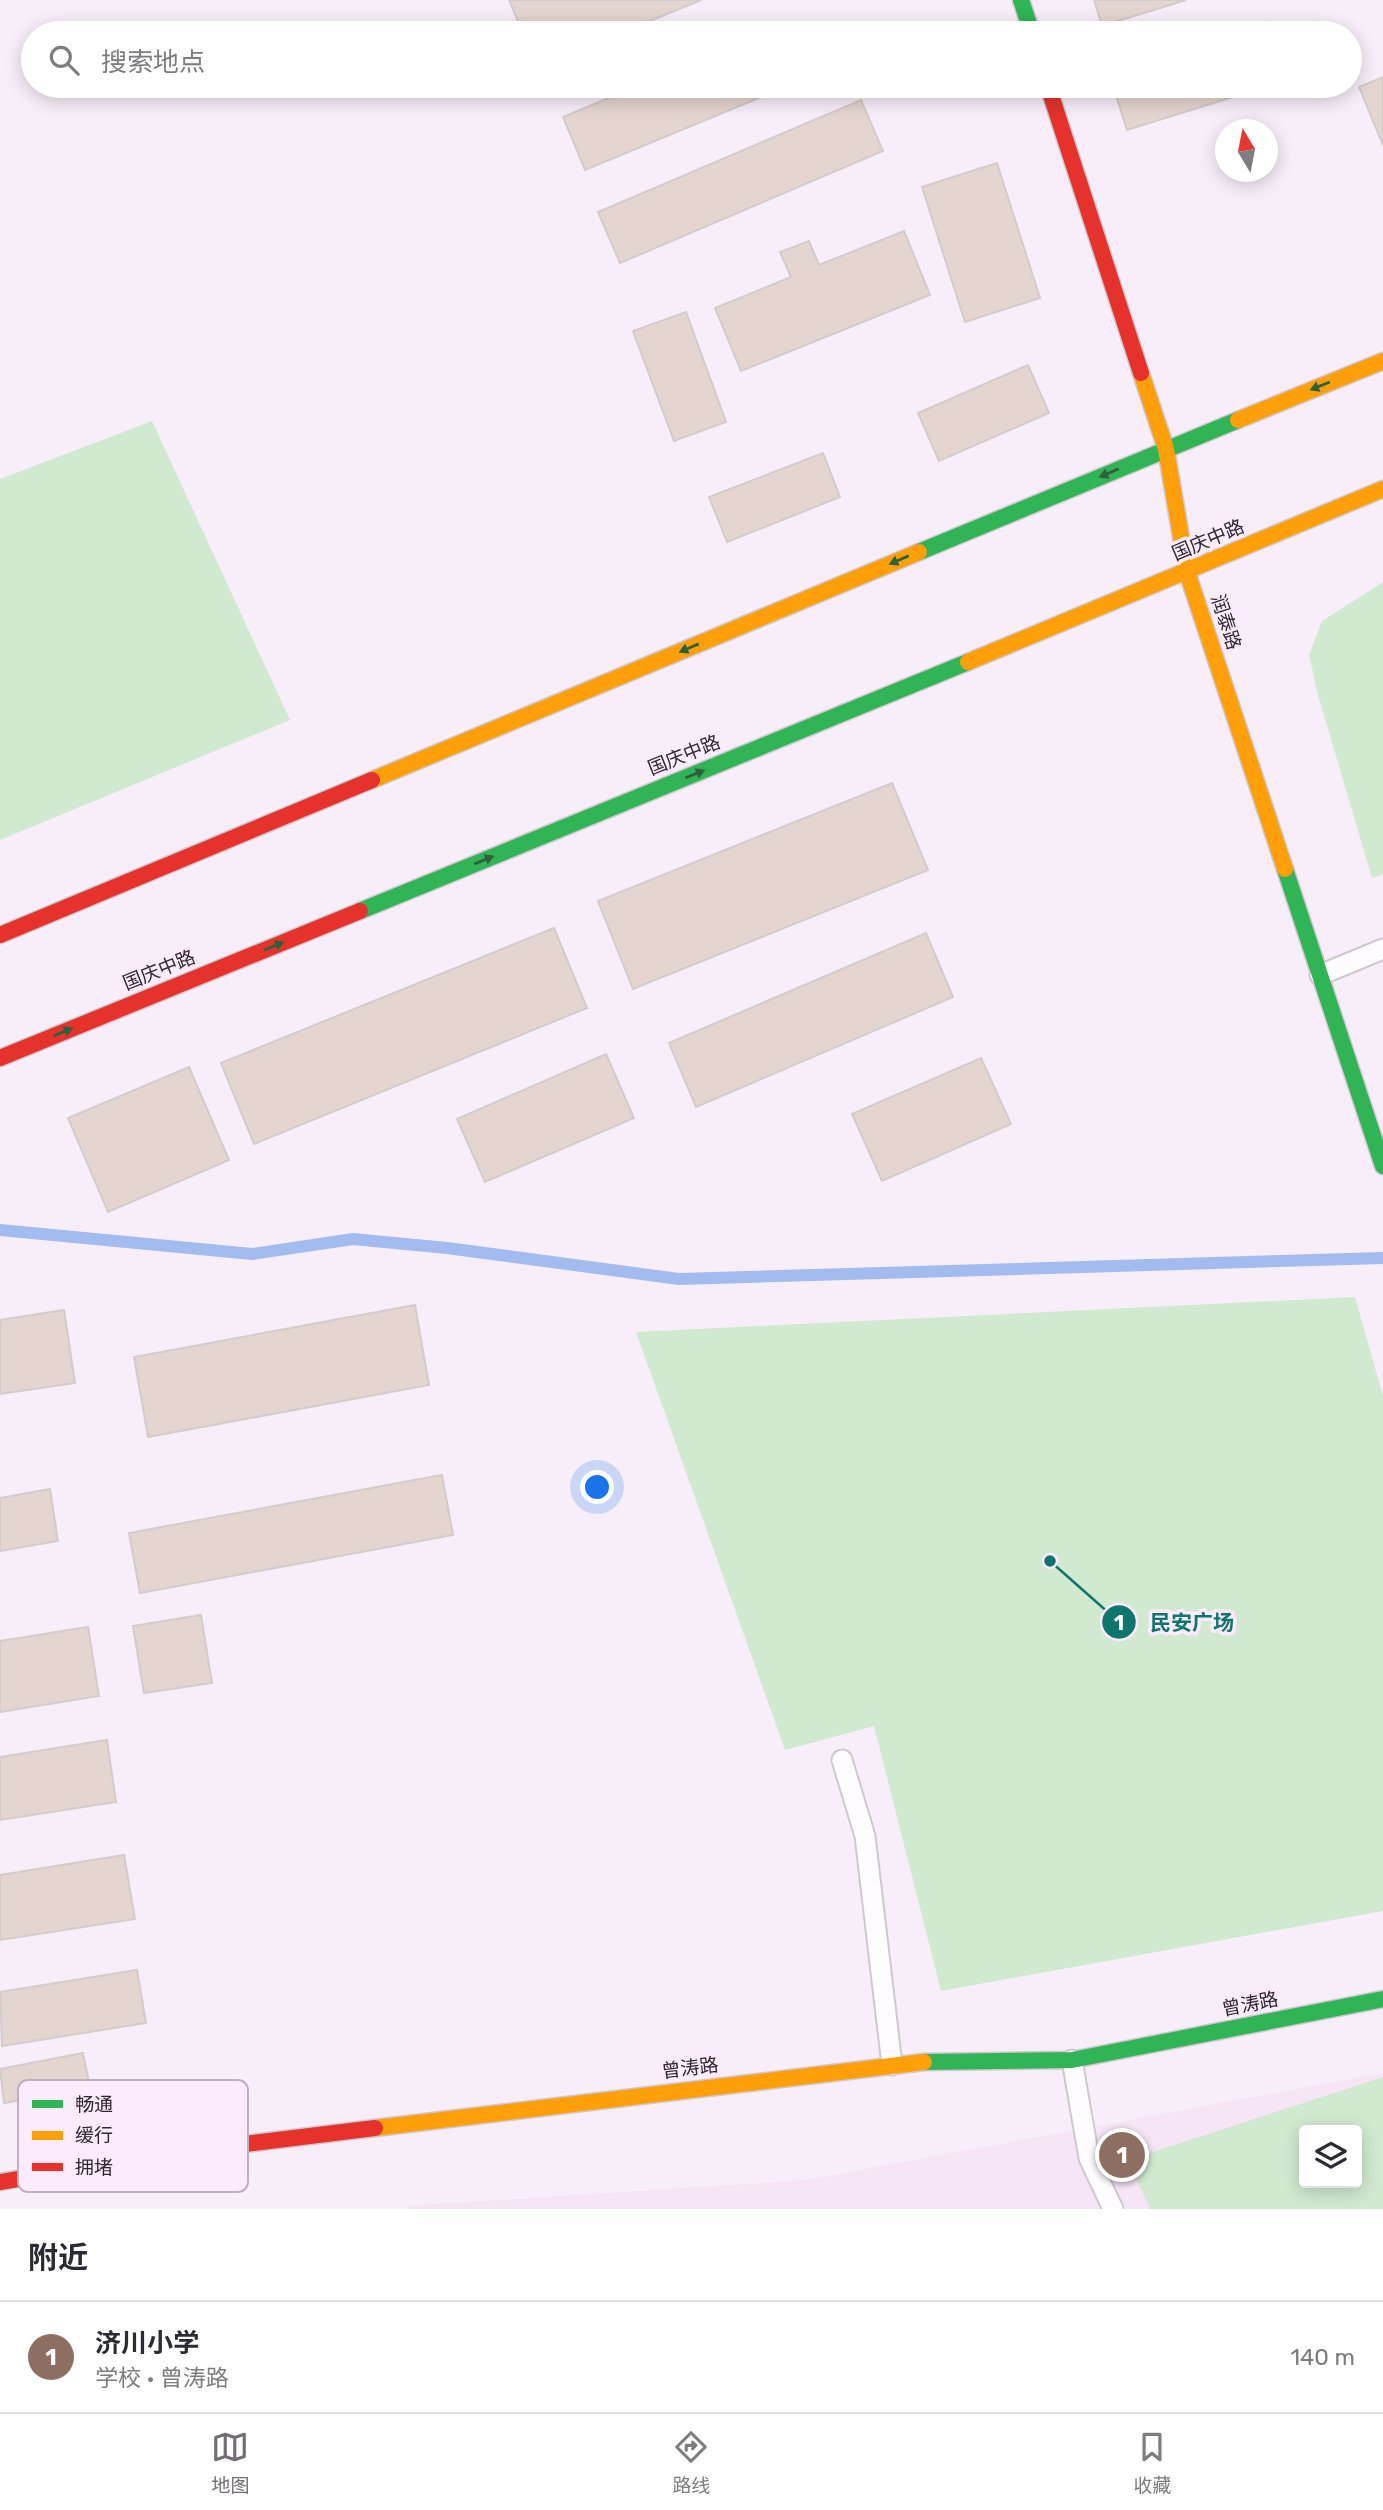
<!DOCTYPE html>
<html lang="zh">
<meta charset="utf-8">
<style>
:root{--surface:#fff;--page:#f7f7f7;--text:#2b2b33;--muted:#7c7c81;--line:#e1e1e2;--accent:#756d76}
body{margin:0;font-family:Rubik,"Noto Sans SC",sans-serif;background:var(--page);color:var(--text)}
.controls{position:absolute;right:21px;bottom:21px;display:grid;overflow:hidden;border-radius:7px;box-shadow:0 4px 18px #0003}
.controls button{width:63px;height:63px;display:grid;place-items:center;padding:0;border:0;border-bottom:2px solid var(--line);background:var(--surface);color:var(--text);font:35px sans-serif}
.compass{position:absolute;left:1215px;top:119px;width:63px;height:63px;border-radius:50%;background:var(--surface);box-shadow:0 4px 18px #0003;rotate:350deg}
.you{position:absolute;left:598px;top:1488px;width:24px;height:24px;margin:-18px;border:5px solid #fff;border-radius:50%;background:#1a73e8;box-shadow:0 0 0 10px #1a73e833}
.badge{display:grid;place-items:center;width:46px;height:46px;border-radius:50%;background:var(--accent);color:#fff;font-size:23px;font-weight:700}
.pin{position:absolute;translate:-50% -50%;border:4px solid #fff;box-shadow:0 2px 7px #0006}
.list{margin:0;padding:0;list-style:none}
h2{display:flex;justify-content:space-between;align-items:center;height:91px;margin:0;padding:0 28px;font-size:30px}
h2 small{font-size:23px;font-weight:400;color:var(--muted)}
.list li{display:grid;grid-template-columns:46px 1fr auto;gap:21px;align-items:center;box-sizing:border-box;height:112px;padding:0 28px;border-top:2px solid var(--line)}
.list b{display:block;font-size:26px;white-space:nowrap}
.list p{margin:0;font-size:23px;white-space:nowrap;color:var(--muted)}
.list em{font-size:23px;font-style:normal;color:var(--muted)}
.icon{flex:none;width:38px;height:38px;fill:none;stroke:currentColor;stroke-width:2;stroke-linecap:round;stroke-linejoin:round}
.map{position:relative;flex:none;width:1383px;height:2209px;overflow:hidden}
.search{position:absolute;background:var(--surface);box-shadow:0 4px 18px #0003;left:21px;right:21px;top:21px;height:77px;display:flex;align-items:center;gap:18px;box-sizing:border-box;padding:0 24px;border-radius:38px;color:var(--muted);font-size:26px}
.sheet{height:203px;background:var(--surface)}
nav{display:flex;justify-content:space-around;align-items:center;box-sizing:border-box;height:98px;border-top:2px solid var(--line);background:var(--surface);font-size:19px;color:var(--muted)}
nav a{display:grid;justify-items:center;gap:4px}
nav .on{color:var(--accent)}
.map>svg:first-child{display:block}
.built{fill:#f6e5f7;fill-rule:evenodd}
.green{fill:#d2e9d1;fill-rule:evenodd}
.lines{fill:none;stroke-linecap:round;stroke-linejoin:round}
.stream{stroke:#a3bbef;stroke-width:12}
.building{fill:#e5d5d1;stroke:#d3cbcc;stroke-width:2}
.lane-casing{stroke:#cfc8d0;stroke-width:23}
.fast-casing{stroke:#cfc8d0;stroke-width:19}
.slow-casing{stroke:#cfc8d0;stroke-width:19}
.jam-casing{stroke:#cfc8d0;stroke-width:19}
.lane{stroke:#fefcfe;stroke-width:19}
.fast{stroke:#30b455;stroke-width:16}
.slow{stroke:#ff9f0a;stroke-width:16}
.jam{stroke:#e5322d;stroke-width:16}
.oneway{fill:#2f603e}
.labels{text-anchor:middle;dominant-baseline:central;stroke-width:7;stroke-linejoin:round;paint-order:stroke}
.street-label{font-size:19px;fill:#2e282f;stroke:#fceafd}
.key{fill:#fceafd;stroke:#beb0bf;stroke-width:2}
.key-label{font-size:19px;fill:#2e282f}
.leader{fill:none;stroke:#0f766e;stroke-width:2.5}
.callout-dot{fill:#0f766e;stroke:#fceafd;stroke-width:2.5}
.mark-label{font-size:21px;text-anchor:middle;font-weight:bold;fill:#fff}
.callout-label{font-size:21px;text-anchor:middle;font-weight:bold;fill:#0f766e;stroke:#fceafd;stroke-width:7;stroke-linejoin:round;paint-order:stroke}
</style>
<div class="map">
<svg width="1383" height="2209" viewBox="0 0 1383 2209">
<rect width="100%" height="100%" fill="#f8eef9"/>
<path class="built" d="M 1383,2073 L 1383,2209 L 408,2209 L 407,2206 L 807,2180 ZM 1304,2130 L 1357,2130 L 1357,2183 L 1304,2183 Z"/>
<g class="green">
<path d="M 152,421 L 290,720 L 0,840 L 0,479 Z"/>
<path d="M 1383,582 L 1383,874 L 1372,878 L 1318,695 L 1309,655 L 1322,621 Z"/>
<path d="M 1355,1297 L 1383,1396 L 1383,1911 L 941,1991 L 874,1726 L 785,1750 L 636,1332 Z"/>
<path d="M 1383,2077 L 1383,2209 L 1150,2209 L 1128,2160 ZM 1304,2130 L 1357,2130 L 1357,2183 L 1304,2183 Z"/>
</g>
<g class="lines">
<path class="stream" d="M 0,1230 L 252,1254 L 353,1239 L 447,1248 L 679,1279 L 1383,1258"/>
</g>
<g class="building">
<path d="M 509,0 L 701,0 L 621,33 L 523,33 Z"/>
<path d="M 1094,0 L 1186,0 L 1102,26 Z"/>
<path d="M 1266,22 L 1270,33 L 1230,33 Z"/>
<path d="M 783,25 L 787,33 L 763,33 Z"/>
<path d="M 1383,77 L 1383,145 L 1359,87 Z"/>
<path d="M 637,86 L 788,86 L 585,170 L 563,117 Z"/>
<path d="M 1113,86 L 1268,86 L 1127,130 Z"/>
<path d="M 861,100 L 883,151 L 620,263 L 598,212 Z"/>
<path d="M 997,163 L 1040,298 L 965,322 L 922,187 Z"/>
<path d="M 904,231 L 930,295 L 741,371 L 715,308 L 791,277 L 780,252 L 809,241 L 819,265 Z"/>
<path d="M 686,312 L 726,422 L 674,441 L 633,331 Z"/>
<path d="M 1028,365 L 1049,413 L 939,461 L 918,413 Z"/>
<path d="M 823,453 L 840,497 L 727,542 L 709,497 Z"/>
<path d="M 892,783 L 928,870 L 633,989 L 598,901 Z"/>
<path d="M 554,928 L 587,1008 L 254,1144 L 221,1063 Z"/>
<path d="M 926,933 L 953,997 L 696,1107 L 669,1043 Z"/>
<path d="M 606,1054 L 634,1118 L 485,1182 L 457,1119 Z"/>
<path d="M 981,1058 L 1011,1124 L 882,1181 L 852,1114 Z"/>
<path d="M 189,1067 L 229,1160 L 108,1212 L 68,1118 Z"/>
<path d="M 415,1305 L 429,1385 L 148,1437 L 134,1357 Z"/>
<path d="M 64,1310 L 75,1383 L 0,1394 L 0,1320 Z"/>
<path d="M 442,1475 L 453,1535 L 140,1593 L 129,1533 Z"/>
<path d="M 50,1489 L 58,1541 L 0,1551 L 0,1498 Z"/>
<path d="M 201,1615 L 212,1683 L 144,1693 L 133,1626 Z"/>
<path d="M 88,1627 L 99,1696 L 0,1712 L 0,1641 Z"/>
<path d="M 107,1740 L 116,1802 L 0,1820 L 0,1757 Z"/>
<path d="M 124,1855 L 135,1919 L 0,1940 L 0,1875 Z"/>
<path d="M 137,1970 L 146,2023 L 2,2046 L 0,1992 Z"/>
<path d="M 83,2053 L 90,2088 L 4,2103 L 0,2069 Z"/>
</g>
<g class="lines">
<defs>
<g id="lane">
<path d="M 1320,975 L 1383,949"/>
<path d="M 842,1760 L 865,1836 L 892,2065"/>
<path d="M 1072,2060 L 1089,2158 L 1113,2209"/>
</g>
<g id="fast">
<path d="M 1021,0 L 1032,33"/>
<path d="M 919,552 L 1238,420"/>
<path d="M 1285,869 L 1383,1166"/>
<path d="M 360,911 L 968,662"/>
<path d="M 924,2062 L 1072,2060 L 1383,1999"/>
</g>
<g id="slow">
<path d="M 1141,373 L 1166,449 L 1187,572 L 1285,869"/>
<path d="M 1238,420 L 1383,361"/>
<path d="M 968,662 L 1383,489"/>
<path d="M 372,780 L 919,552"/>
<path d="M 375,2128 L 924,2062"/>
</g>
<g id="jam">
<path d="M 1048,86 L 1141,373"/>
<path d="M 0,935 L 372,780"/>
<path d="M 0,1058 L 360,911"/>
<path d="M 0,2182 L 171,2153 L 375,2128"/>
</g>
</defs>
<use href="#lane" class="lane-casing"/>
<use href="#fast" class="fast-casing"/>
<use href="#slow" class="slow-casing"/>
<use href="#jam" class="jam-casing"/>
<use href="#lane" class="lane"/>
<use href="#fast" class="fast"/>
<use href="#slow" class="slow"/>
<use href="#jam" class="jam"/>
</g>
<defs><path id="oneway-solid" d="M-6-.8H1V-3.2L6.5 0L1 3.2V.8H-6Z" transform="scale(1.75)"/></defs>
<g class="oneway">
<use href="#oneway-solid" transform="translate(1320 386) rotate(158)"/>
<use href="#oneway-solid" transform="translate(1109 473) rotate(157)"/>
<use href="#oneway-solid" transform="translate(899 560) rotate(157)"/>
<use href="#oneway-solid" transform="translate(689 648) rotate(157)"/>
<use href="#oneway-solid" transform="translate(695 774) rotate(-22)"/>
<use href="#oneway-solid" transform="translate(484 860) rotate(-22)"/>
<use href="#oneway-solid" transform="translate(274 946) rotate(-22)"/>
<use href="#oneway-solid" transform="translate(63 1032) rotate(-22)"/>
</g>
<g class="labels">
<g class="street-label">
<text transform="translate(1208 540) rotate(-23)">国庆中路</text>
<text transform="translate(1226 622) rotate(72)">润泰路</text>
<text transform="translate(684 755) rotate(-22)">国庆中路</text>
<text transform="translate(159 970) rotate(-22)">国庆中路</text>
<text transform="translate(1250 2004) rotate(-11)">曾涛路</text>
<text transform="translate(690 2068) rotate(-7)">曾涛路</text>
</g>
</g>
<rect x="18" y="2080" width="230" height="112" rx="10" class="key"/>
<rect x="32" y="2100" width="31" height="8" fill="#30b455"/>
<rect x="32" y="2131" width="31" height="9" fill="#ff9f0a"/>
<rect x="32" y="2163" width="31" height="8" fill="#e5322d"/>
<g class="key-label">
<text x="75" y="2111">畅通</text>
<text x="75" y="2142">缓行</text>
<text x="75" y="2174">拥堵</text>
</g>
<path class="leader" d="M1050 1561L1119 1622"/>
<g class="callout-dot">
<circle cx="1050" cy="1561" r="7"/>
<circle cx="1119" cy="1622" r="18"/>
</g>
<g class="mark-label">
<text x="1119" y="1630">1</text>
</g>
<g class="callout-label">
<text x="1192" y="1630">民安广场</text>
</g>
</svg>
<div class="controls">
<button><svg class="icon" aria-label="layers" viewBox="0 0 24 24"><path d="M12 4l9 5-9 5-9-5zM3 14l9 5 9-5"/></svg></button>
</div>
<svg class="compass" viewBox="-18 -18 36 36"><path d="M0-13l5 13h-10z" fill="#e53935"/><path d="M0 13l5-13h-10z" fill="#7c7c81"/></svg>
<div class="you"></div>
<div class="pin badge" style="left:1122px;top:2155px;background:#8d6e63">1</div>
<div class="search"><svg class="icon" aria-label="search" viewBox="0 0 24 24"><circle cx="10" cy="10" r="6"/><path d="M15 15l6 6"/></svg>搜索地点</div>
</div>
<section class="sheet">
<h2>附近<small></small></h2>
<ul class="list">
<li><span class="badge" style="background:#8d6e63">1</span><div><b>济川小学</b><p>学校 · 曾涛路</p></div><em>140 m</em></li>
</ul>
</section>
<nav>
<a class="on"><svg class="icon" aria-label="map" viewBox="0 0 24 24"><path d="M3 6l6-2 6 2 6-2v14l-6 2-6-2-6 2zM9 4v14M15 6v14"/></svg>地图</a>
<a><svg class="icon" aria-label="directions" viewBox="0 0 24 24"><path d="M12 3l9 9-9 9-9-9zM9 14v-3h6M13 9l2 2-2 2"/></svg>路线</a>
<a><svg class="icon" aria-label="saved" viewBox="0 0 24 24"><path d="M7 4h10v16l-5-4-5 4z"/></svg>收藏</a>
</nav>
